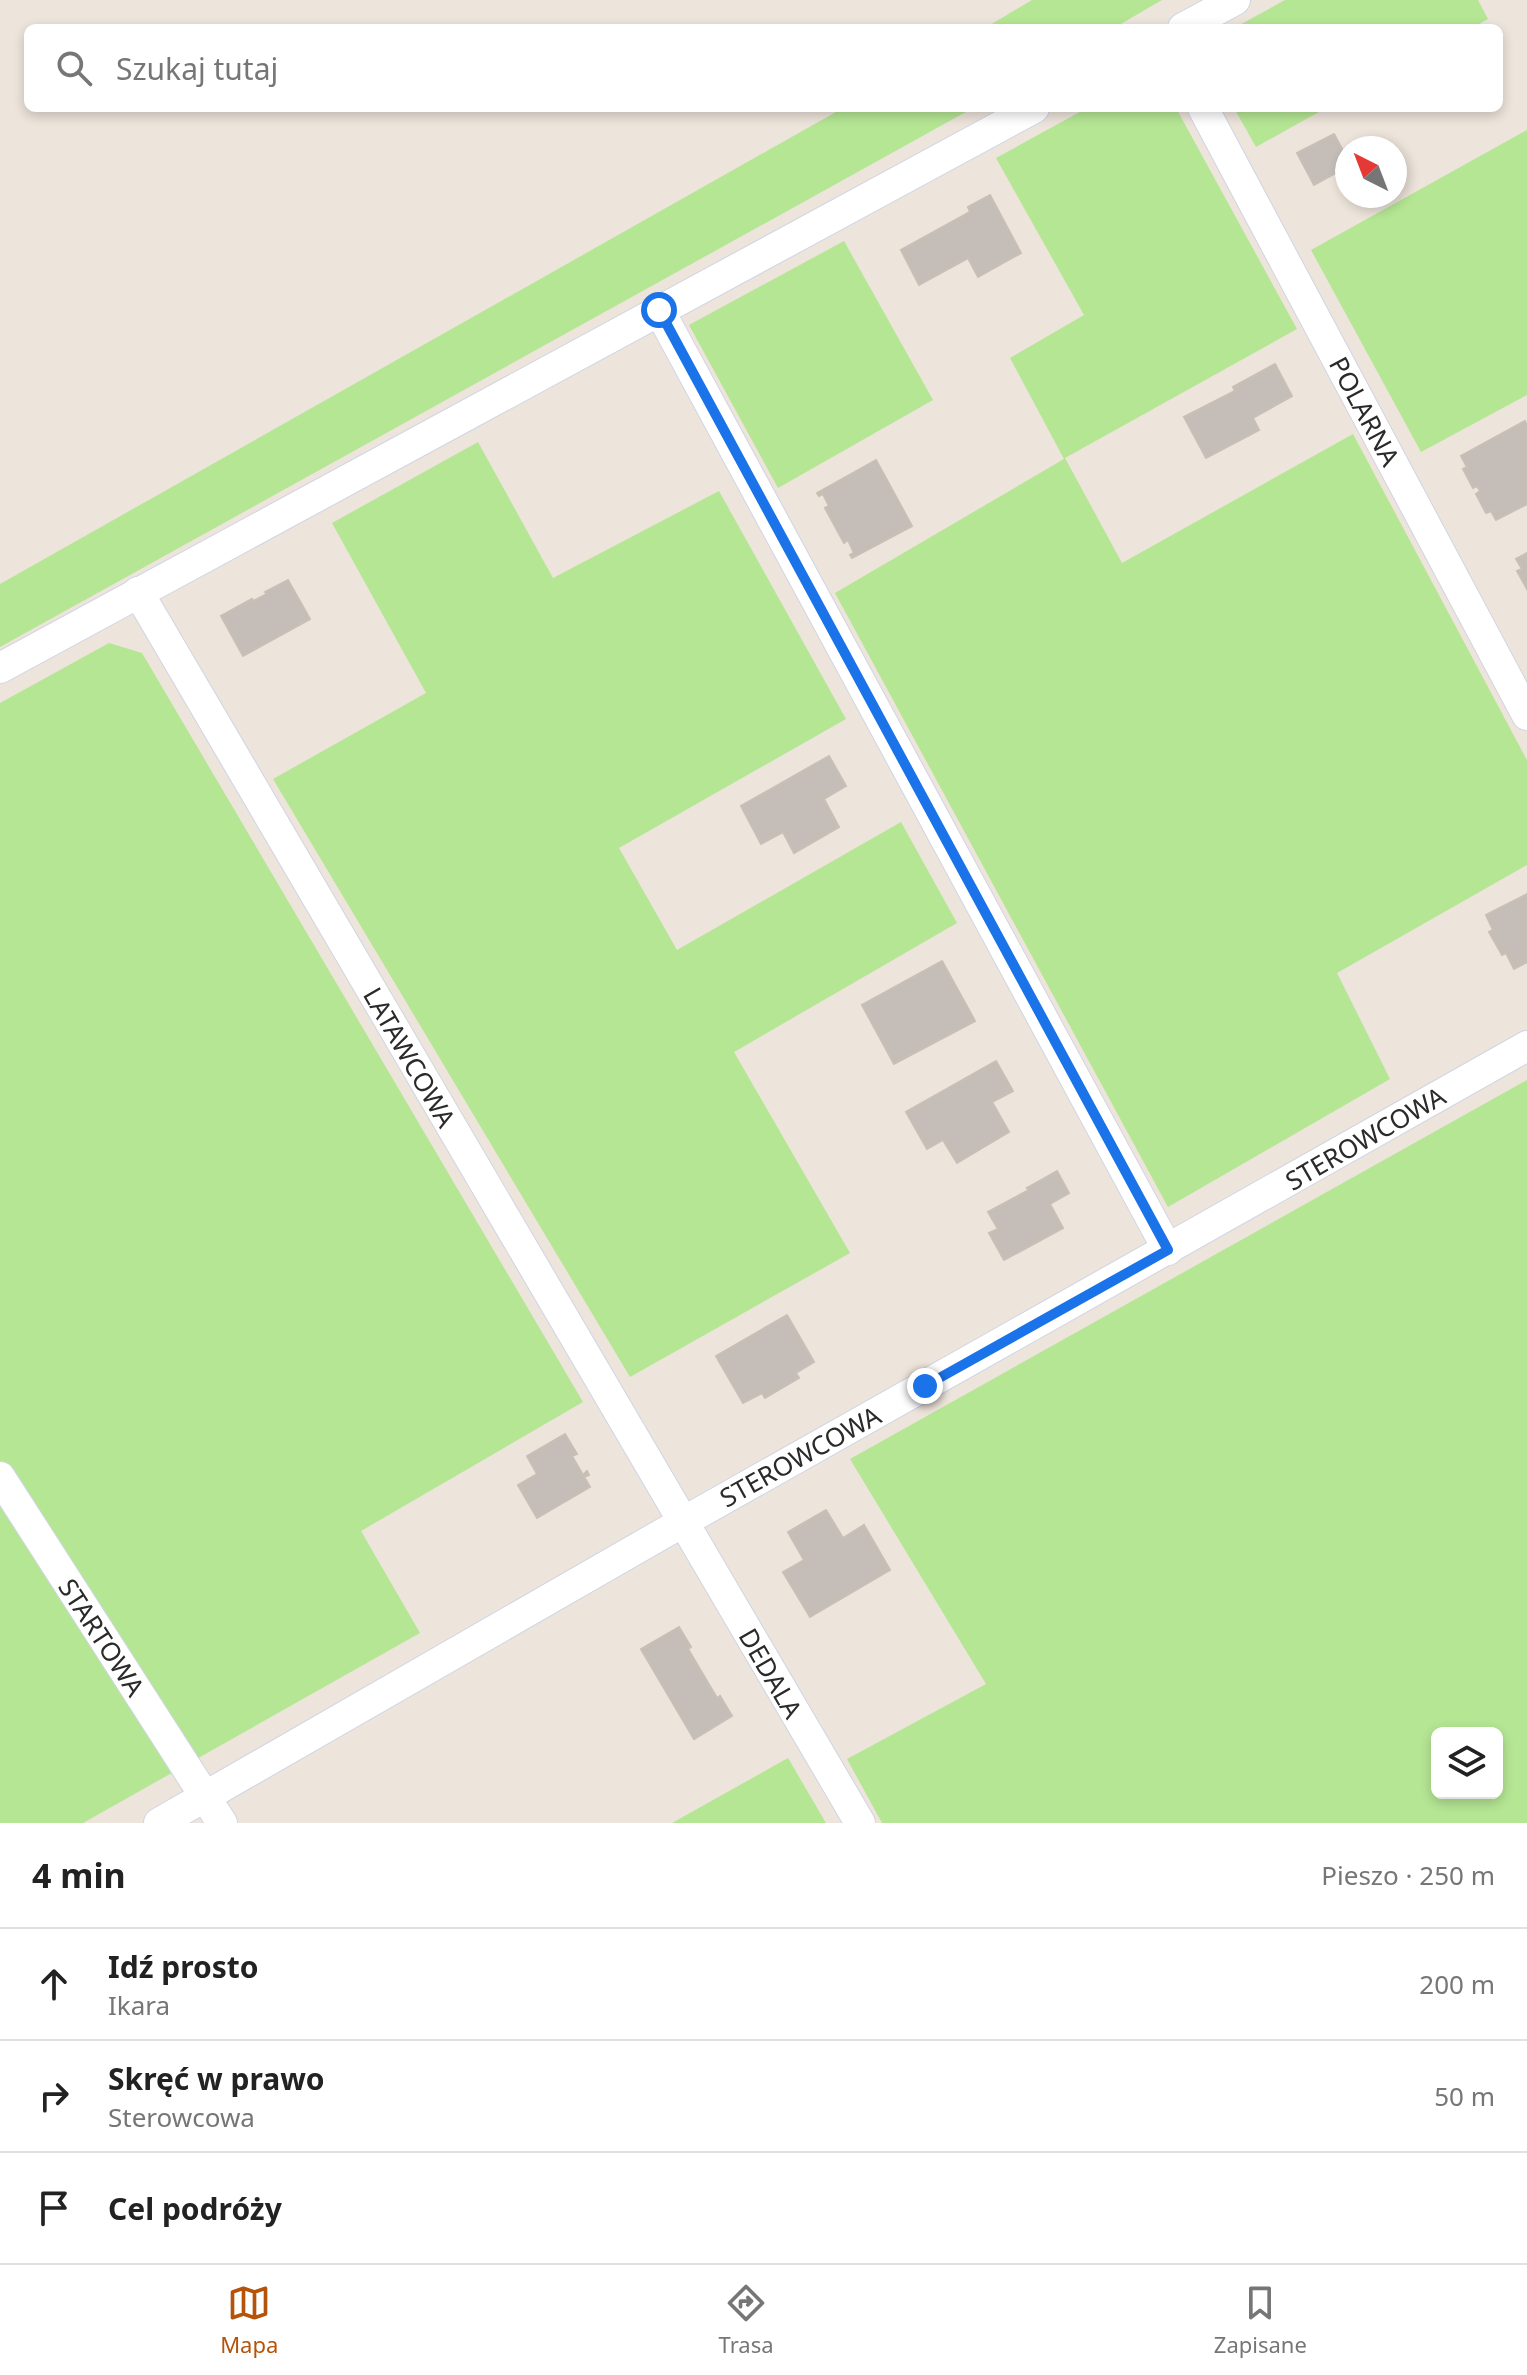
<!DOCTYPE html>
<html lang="pl">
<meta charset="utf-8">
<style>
:root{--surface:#fff;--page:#f2f2f2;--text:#222;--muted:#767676;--line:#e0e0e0;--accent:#b45309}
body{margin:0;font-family:"Noto Sans",sans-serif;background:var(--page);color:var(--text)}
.controls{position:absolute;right:24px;bottom:24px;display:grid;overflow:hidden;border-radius:12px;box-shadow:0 4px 12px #0003}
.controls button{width:72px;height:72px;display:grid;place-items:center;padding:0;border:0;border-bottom:2px solid var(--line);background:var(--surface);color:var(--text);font:40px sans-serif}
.compass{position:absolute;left:1335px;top:136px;width:72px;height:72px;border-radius:50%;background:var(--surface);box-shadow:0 4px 12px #0003;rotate:318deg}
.stop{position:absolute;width:24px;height:24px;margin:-18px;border:6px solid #1a73e8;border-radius:50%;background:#fff}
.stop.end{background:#1a73e8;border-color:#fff;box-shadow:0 2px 8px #0008}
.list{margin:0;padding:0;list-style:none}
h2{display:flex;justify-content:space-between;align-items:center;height:104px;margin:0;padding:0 32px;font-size:34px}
h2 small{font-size:26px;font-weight:400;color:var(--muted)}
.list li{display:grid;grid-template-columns:52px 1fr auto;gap:24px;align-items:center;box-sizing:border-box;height:112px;padding:0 32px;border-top:2px solid var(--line)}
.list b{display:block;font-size:30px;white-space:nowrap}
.list p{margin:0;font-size:26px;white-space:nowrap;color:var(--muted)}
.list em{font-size:26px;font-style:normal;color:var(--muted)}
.icon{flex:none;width:44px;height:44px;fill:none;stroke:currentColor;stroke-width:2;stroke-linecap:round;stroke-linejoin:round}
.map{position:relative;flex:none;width:1527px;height:1823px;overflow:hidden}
.search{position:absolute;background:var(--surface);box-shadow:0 4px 12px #0003;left:24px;right:24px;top:24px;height:88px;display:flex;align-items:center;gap:20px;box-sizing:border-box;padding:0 28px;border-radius:12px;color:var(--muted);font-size:30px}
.sheet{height:440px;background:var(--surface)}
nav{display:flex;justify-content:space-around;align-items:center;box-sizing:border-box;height:112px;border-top:2px solid var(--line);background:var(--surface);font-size:22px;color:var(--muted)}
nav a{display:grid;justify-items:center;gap:4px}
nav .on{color:var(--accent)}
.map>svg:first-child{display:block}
.green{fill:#b5e694;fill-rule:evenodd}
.building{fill:#c5beb8;stroke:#c8c0b4;stroke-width:2}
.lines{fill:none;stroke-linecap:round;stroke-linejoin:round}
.minor-casing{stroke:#d0d5e4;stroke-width:32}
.minor{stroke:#fff;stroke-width:30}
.route{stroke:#1a73e8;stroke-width:10}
.labels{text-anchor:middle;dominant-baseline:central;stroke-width:6;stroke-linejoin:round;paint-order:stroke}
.street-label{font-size:26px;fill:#2a2a2a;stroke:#fff}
</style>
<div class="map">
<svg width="1527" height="1823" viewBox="0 0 1527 1823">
<rect width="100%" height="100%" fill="#ede4db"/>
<g class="green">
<path d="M 1032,0 L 1162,0 L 1114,28 L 985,28 Z"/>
<path d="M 1285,0 L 1478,0 L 1488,19 L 1472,28 L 1234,28 Z"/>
<path d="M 843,108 L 973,108 L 0,647 L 0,584 Z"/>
<path d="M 1087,108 L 1176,108 L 1297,329 L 1065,458 L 1122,563 L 1353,434 L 1527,760 L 1527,865 L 1337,973 L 1390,1079 L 1168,1207 L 835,593 L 1064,459 L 1010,358 L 1084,315 L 996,158 Z"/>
<path d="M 1234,108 L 1326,108 L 1256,147 Z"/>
<path d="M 1527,130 L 1527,395 L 1421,452 L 1311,250 Z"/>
<path d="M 844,241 L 933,400 L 778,488 L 689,325 Z"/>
<path d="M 478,442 L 553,578 L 719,491 L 846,719 L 619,848 L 677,950 L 901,822 L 957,923 L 734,1052 L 850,1253 L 630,1377 L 273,779 L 426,693 L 332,523 Z"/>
<path d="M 109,643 L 142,653 L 583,1402 L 361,1531 L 420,1633 L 83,1823 L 0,1823 L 0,703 Z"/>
<path d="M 1527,1080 L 1527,1823 L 882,1823 L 847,1759 L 986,1684 L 850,1459 ZM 1437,1733 L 1497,1733 L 1497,1793 L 1437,1793 Z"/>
<path d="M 788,1758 L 826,1823 L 672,1823 L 681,1818 Z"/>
</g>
<g class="building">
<path d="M 1334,134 L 1347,158 L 1347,167 L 1314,185 L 1297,153 Z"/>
<path d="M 990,195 L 1021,253 L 978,277 L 968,258 L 919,285 L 901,250 L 970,212 L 968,207 Z"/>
<path d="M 1275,364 L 1292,396 L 1253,418 L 1259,430 L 1206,458 L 1184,417 L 1235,391 L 1233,387 Z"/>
<path d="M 1525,421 L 1527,426 L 1527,504 L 1496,520 L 1491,511 L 1486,513 L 1476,494 L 1480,491 L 1477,486 L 1473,488 L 1463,469 L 1467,467 L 1461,456 Z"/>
<path d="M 876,460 L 912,526 L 852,558 L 850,555 L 854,553 L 848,540 L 844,543 L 825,508 L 829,506 L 823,494 L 819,496 L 817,493 Z"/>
<path d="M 1527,553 L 1527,589 L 1517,571 L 1522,569 L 1516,559 Z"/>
<path d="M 288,580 L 310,619 L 243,656 L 221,616 L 252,599 L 253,601 L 267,594 L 265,592 Z"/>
<path d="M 829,756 L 846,786 L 824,799 L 839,827 L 794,853 L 783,832 L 761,844 L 741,806 Z"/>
<path d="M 1527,894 L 1527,962 L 1514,969 L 1506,953 L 1502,955 L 1489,932 L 1493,930 L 1486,915 Z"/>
<path d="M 942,961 L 975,1021 L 894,1064 L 862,1005 Z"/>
<path d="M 996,1061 L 1013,1091 L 992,1102 L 1009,1132 L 957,1163 L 943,1140 L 927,1149 L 906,1112 Z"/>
<path d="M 1057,1171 L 1069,1193 L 1050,1204 L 1063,1228 L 1004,1260 L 989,1233 L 998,1229 L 988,1212 L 1029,1190 L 1027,1188 Z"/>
<path d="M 787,1315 L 814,1362 L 796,1373 L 799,1378 L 765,1398 L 762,1393 L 743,1403 L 716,1356 Z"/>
<path d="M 565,1434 L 577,1454 L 572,1456 L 583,1475 L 587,1471 L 589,1475 L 584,1477 L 590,1487 L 537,1518 L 518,1485 L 537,1474 L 527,1456 Z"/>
<path d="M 826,1510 L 843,1538 L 864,1525 L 890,1570 L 810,1617 L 783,1572 L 804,1560 L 788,1532 Z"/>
<path d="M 679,1627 L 691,1647 L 688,1649 L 717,1698 L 720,1696 L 732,1716 L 694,1739 L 641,1649 Z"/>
</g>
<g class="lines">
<defs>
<g id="minor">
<path d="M 1183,28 L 1235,0"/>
<path d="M 1203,108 L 1527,715"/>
<path d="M 659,310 L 1168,1250"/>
<path d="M 138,592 L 860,1823"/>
<path d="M 0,668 L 1034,108"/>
<path d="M 0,1477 L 222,1823"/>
<path d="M 159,1823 L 683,1522 L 1527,1046"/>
</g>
</defs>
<use href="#minor" class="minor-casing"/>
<use href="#minor" class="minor"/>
</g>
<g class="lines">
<path class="route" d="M 659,310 L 1168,1250 L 925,1386"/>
</g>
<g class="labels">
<g class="street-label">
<text transform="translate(1365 411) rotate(62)">POLARNA</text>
<text transform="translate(410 1057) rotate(60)">LATAWCOWA</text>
<text transform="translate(1365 1138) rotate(-30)">STEROWCOWA</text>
<text transform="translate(800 1456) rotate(-29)">STEROWCOWA</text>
<text transform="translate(102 1637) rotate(57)">STARTOWA</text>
<text transform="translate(771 1673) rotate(60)">DEDALA</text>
</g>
</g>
</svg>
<div class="controls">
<button><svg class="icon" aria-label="layers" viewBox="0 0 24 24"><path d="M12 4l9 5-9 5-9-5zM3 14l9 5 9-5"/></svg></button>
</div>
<svg class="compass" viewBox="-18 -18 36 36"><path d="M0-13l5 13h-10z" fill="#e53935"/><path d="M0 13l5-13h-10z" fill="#767676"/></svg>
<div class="stop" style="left:659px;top:310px"></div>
<div class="stop end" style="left:925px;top:1386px"></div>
<div class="search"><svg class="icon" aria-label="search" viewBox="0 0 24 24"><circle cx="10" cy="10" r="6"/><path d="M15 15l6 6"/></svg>Szukaj tutaj</div>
</div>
<section class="sheet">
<h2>4 min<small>Pieszo · 250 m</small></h2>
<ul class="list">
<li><svg class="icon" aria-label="ahead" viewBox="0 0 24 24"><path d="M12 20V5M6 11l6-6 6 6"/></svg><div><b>Idź prosto</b><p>Ikara</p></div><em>200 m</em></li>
<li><svg class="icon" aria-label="right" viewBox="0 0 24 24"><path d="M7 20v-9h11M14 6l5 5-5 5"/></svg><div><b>Skręć w prawo</b><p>Sterowcowa</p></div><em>50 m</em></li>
<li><svg class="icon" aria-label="arrive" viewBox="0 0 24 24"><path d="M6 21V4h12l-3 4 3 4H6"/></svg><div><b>Cel podróży</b></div></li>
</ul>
</section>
<nav>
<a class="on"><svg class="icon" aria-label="map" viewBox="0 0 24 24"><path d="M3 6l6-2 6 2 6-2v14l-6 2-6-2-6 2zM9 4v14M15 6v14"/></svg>Mapa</a>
<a><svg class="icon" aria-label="directions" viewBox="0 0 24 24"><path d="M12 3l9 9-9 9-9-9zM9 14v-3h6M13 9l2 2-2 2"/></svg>Trasa</a>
<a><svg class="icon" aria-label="saved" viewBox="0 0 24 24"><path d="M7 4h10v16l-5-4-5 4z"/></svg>Zapisane</a>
</nav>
